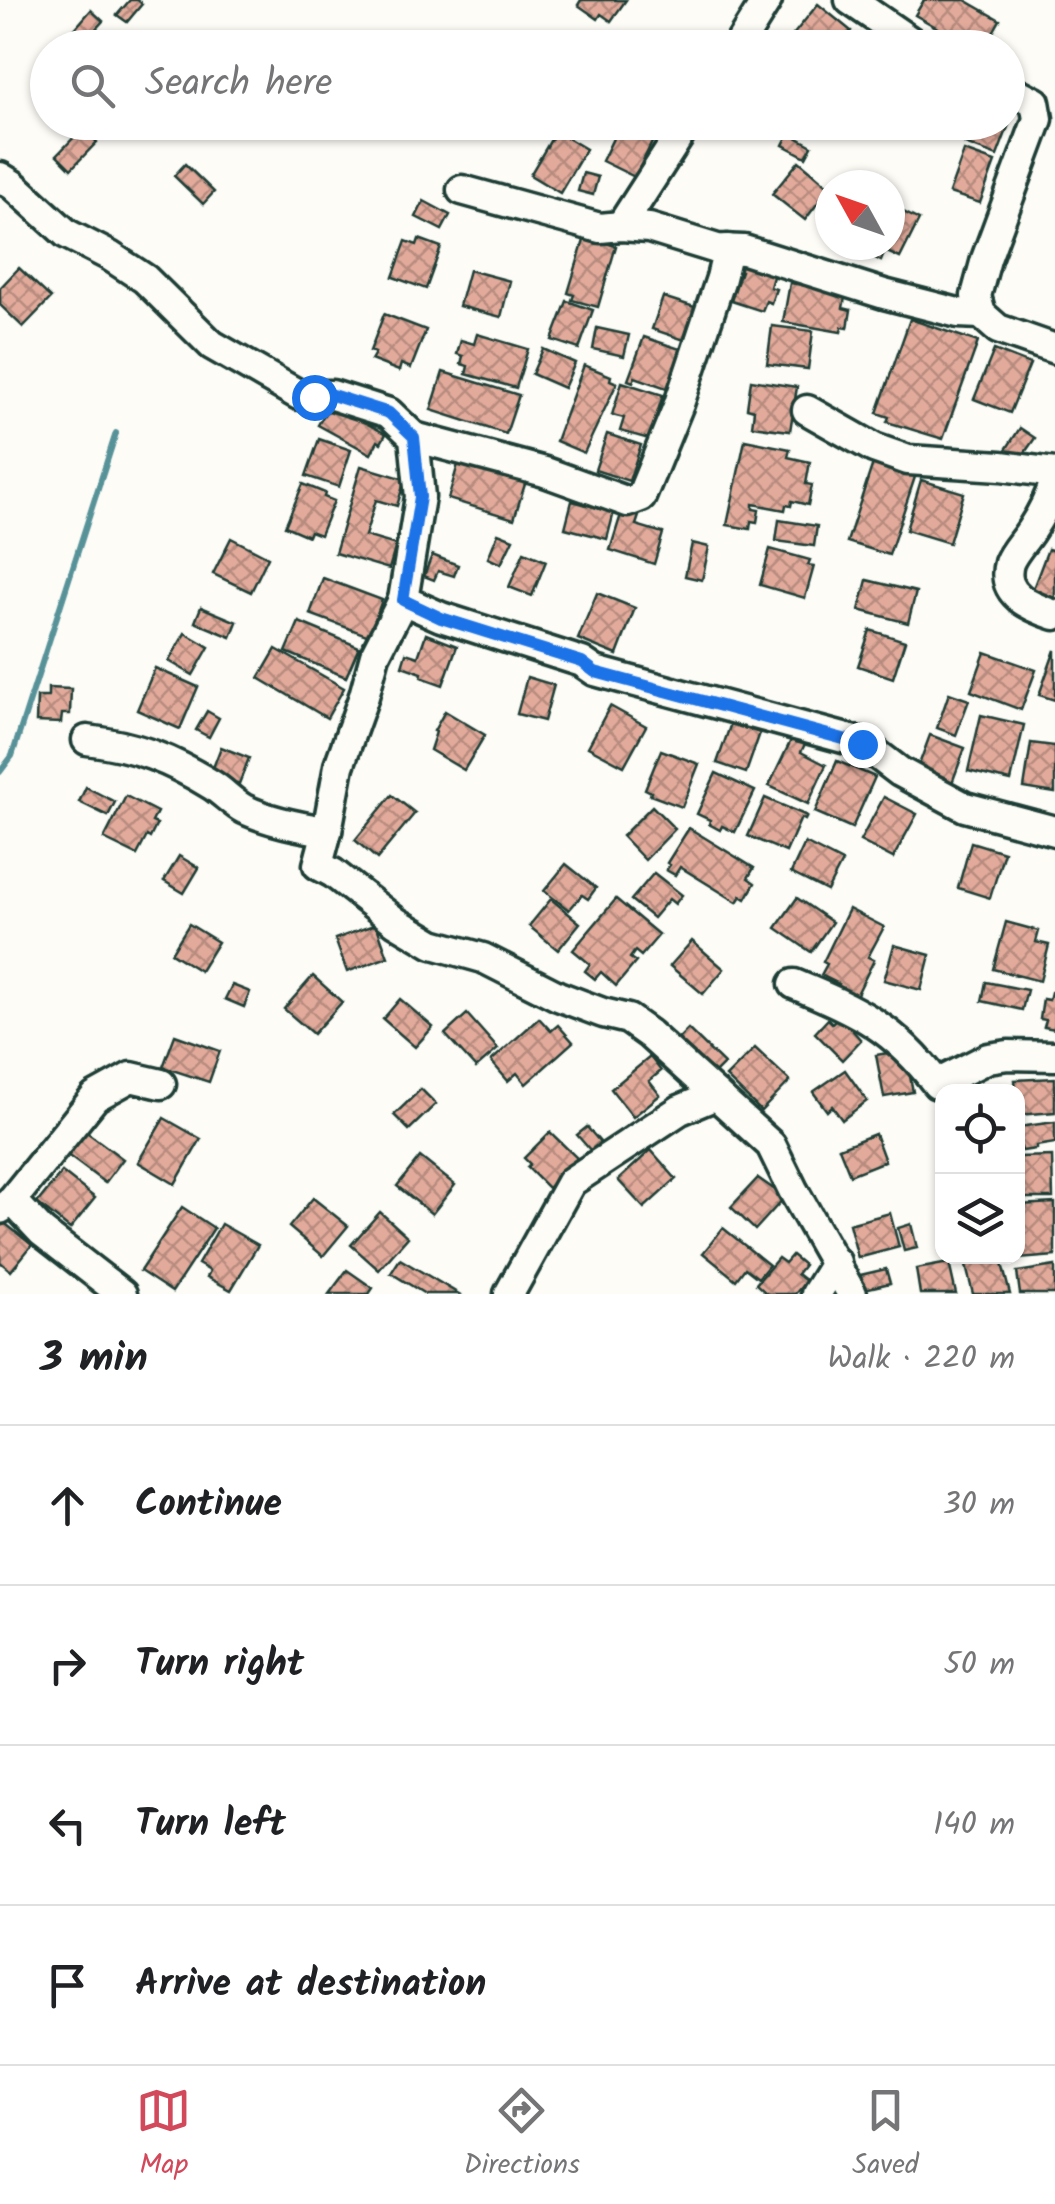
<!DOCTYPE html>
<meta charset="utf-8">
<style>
:root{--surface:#fff;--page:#f2f2f2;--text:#202124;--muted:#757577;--line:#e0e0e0;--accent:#d1495b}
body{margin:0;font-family:Kalam,sans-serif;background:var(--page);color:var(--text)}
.controls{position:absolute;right:30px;bottom:30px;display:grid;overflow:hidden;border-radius:20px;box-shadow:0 2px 8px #0004}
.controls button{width:90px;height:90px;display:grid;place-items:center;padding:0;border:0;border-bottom:2px solid var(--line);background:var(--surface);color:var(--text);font:50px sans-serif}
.compass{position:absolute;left:815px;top:170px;width:90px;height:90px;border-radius:50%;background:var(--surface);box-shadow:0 2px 8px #0004;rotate:310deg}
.stop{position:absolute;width:30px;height:30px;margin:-22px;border:8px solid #1a73e8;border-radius:50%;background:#fff}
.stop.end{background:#1a73e8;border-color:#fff;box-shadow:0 2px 10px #0008}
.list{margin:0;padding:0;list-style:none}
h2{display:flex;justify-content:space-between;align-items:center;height:130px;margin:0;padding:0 40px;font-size:42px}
h2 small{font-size:32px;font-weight:400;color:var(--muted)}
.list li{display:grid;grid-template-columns:65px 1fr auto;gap:30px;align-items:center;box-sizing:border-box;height:160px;padding:0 40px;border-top:2px solid var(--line)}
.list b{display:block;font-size:38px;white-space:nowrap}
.list em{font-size:32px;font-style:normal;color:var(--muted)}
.icon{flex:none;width:55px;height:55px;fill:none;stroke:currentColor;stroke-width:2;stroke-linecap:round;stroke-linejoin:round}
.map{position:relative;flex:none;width:1055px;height:1294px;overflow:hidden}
.search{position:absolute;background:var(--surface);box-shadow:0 2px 8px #0004;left:30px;right:30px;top:30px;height:110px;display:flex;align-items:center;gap:25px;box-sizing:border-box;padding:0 35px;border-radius:55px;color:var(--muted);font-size:38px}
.sheet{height:770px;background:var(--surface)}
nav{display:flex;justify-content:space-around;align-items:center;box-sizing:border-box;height:140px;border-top:2px solid var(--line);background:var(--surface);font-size:28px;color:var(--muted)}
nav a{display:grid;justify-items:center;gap:5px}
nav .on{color:var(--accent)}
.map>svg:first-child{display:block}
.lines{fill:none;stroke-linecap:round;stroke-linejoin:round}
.stream{stroke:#589299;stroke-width:6}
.building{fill:url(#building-cross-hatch);stroke:#1f3d34;stroke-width:2.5}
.minor-casing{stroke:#1f3d34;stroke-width:35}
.minor{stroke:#fdfcf7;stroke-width:28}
.route{stroke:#1a73e8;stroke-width:12}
</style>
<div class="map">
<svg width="1055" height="1294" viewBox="0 0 1055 1294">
<defs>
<pattern id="building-cross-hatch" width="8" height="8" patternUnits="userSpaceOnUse" patternTransform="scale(2.5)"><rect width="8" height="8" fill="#e2aa9b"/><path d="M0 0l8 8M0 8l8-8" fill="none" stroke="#b78c7f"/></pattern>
</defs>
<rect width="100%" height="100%" fill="#fdfcf7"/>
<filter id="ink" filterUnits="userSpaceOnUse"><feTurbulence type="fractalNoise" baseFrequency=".01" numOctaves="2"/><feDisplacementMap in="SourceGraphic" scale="20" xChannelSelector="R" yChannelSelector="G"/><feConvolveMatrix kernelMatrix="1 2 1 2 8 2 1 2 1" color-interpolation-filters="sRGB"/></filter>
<g filter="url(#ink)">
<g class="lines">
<path class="stream" d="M 0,772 L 12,756 L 116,433"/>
</g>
<g class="building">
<path d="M 130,0 L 138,0 L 142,4 L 127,22 L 117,15 Z"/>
<path d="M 581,0 L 626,0 L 611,21 L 601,14 L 598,19 L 578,5 Z"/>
<path d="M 924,0 L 965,0 L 1000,20 L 984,48 L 973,48 L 915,15 Z"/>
<path d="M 818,4 L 851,31 L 838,48 L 809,48 L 793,35 Z"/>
<path d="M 91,10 L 103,21 L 78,48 L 67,38 Z"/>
<path d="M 1008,112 L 1013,114 L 997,156 L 965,144 L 973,122 L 1008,122 Z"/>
<path d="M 621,122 L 638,122 L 657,132 L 635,177 L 602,161 Z"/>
<path d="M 83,128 L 97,142 L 71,169 L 57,155 Z"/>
<path d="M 556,131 L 586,149 L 560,193 L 530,175 Z"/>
<path d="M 789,133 L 812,146 L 806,157 L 783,145 Z"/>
<path d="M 964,151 L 995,162 L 980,203 L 949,193 Z"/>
<path d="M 799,161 L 830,187 L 805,220 L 772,194 Z"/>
<path d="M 185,164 L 214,192 L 203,204 L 174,176 Z"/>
<path d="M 583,173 L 598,177 L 593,195 L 578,191 Z"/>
<path d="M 424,201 L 450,215 L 442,230 L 416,217 Z"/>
<path d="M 890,205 L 919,220 L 900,258 L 885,251 L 881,261 L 867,254 L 869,247 L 865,245 L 890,245 Z"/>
<path d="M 585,237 L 616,246 L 598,307 L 572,300 L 574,295 L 568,293 Z"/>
<path d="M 419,239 L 441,247 L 426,289 L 393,277 L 406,241 L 417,245 Z"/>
<path d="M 736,260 L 774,273 L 770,287 L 776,289 L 771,303 L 766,301 L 762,311 L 731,301 L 741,271 L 733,269 Z"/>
<path d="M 19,268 L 51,298 L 23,327 L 0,305 L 0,288 Z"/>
<path d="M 469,270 L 510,281 L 501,317 L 459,306 Z"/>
<path d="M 790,283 L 846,292 L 843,308 L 851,310 L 848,328 L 842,327 L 841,332 L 783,322 Z"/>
<path d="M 663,297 L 701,309 L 690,342 L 652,329 Z"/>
<path d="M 567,301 L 593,310 L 579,349 L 552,340 Z"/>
<path d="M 384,314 L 426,330 L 411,368 L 401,364 L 399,371 L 371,360 L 375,353 L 370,351 Z"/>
<path d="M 910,319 L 978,342 L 943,439 L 887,422 L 889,417 L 877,413 Z"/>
<path d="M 772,326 L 813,331 L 808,369 L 767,364 Z"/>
<path d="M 597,328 L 629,335 L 624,356 L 593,349 Z"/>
<path d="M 477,334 L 528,349 L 516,388 L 466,374 L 468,366 L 461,364 L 463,356 L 457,354 L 461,340 L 474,344 Z"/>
<path d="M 644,337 L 683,350 L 671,382 L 680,385 L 678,392 L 635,377 L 633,382 L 628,380 Z"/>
<path d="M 543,349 L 575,363 L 564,388 L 532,374 Z"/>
<path d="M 994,350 L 1030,364 L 1010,413 L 974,399 Z"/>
<path d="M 584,365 L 611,376 L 610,380 L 617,383 L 584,453 L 556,441 Z"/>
<path d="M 443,372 L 519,395 L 506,434 L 431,410 Z"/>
<path d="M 751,380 L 797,387 L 790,431 L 752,426 L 754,410 L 747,408 Z"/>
<path d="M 622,382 L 663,395 L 649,439 L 620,431 L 624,418 L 612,415 Z"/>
<path d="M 330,404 L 386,434 L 381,443 L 378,441 L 371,454 L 318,425 Z"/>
<path d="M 1020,428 L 1035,438 L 1019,461 L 1005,451 Z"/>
<path d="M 607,434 L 641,445 L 629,481 L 595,470 Z"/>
<path d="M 319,439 L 351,450 L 339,487 L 306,476 Z"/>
<path d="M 745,440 L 790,449 L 788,457 L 810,462 L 806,484 L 812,485 L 808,505 L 792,501 L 791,506 L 786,505 L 785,510 L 753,504 L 753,509 L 759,510 L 757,522 L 751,521 L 750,529 L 727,525 Z"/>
<path d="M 875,457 L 917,471 L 889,555 L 847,542 Z"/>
<path d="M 459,461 L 526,481 L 514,519 L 448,499 Z"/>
<path d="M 361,466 L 405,479 L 397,506 L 376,500 L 365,536 L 396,545 L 389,569 L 335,553 Z"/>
<path d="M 921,480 L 964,493 L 949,543 L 906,530 Z"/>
<path d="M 303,484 L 325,493 L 324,497 L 334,501 L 320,535 L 310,531 L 308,536 L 285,526 Z"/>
<path d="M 572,501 L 614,512 L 607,539 L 565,528 Z"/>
<path d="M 623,508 L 640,513 L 636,525 L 663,533 L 654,564 L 610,550 Z"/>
<path d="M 779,520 L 817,526 L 814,546 L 776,541 Z"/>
<path d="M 498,533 L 513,539 L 501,564 L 488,558 Z"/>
<path d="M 231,538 L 268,557 L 251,592 L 213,574 Z"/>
<path d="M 692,543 L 709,547 L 702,580 L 685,576 Z"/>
<path d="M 770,549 L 810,560 L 808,565 L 814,566 L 805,598 L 760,585 Z"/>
<path d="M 1048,549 L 1055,551 L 1055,600 L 1032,591 Z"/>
<path d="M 524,552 L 546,561 L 532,596 L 509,587 Z"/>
<path d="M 432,555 L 458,565 L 454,576 L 438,571 L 434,580 L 424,576 Z"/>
<path d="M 323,578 L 382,600 L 369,636 L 310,614 Z"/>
<path d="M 867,580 L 916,592 L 908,623 L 859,610 Z"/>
<path d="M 597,593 L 635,608 L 617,655 L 578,639 Z"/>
<path d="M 201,607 L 237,622 L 231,637 L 195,622 Z"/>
<path d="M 299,622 L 359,647 L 346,677 L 286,652 Z"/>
<path d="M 870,630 L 905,641 L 893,678 L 858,666 Z"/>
<path d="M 185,633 L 209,647 L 193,675 L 169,661 Z"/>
<path d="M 426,634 L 457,646 L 443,685 L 421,677 L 422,673 L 402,666 L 406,653 L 418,657 Z"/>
<path d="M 276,649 L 344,688 L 327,718 L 259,678 Z"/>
<path d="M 1055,650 L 1055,700 L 1039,695 Z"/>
<path d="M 985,652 L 1036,670 L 1021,710 L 971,691 Z"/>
<path d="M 155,668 L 198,687 L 180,729 L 137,710 Z"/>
<path d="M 527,677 L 554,685 L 544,721 L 517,714 Z"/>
<path d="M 48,688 L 71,689 L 70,714 L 62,714 L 61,723 L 36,722 L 37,697 L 48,697 Z"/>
<path d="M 949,693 L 969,700 L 956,735 L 937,728 Z"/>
<path d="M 610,706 L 646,726 L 624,766 L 588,747 Z"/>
<path d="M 207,711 L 219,718 L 209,737 L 196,730 Z"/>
<path d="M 445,711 L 485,735 L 464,770 L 430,750 L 436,732 L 434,731 Z"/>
<path d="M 981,715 L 1024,725 L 1011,781 L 968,771 Z"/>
<path d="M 731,723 L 760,733 L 746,773 L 717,763 Z"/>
<path d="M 794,734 L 807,740 L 801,752 L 826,765 L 808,804 L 769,786 Z"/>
<path d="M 930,735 L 965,748 L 952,783 L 917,770 Z"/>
<path d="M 1031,743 L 1055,746 L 1055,793 L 1024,788 Z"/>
<path d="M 221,747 L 249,758 L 239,784 L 211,773 Z"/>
<path d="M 661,750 L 699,764 L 682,807 L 650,795 L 651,792 L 645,789 Z"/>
<path d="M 837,761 L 875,777 L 852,828 L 815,812 Z"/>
<path d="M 716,773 L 755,791 L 735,832 L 722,826 L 720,830 L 709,824 L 710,820 L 697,814 Z"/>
<path d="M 86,787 L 115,802 L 108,816 L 79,802 Z"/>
<path d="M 392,795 L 415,813 L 377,859 L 355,840 Z"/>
<path d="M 126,796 L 157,812 L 152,822 L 157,824 L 150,838 L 147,836 L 137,855 L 104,839 Z"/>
<path d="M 884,797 L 917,814 L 893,858 L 860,841 Z"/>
<path d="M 765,798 L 807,816 L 805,820 L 801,818 L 786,852 L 748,836 Z"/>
<path d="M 652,806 L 675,829 L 645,860 L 622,836 Z"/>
<path d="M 689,828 L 754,868 L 748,878 L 755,883 L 746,899 L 741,896 L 737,902 L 680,867 L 675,875 L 666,870 L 670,865 L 667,863 Z"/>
<path d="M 971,842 L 1004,852 L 990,898 L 958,888 Z"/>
<path d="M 805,843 L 842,862 L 827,891 L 791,873 Z"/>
<path d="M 179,856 L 199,868 L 184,893 L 164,881 Z"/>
<path d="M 566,864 L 596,888 L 588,899 L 582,895 L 569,910 L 544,891 Z"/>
<path d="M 654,873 L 682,895 L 675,904 L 669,899 L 653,918 L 631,900 Z"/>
<path d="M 797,898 L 832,922 L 811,952 L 776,928 Z"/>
<path d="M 551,899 L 580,923 L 558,950 L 529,926 Z"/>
<path d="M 616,899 L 659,935 L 641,956 L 635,951 L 630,958 L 636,962 L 616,986 L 601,972 L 595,979 L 585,971 L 590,964 L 573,950 Z"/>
<path d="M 849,909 L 884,927 L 868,957 L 874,960 L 856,996 L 837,987 L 839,984 L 821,975 L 827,964 L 823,962 Z"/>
<path d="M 1006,922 L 1039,931 L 1036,942 L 1049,945 L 1040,981 L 993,969 Z"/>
<path d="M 189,924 L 218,942 L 200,971 L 171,953 Z"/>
<path d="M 376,924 L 388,957 L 347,972 L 335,939 Z"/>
<path d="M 692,941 L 724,969 L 703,994 L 670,966 Z"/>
<path d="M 894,945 L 930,955 L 921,990 L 884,980 Z"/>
<path d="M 313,976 L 342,1002 L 313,1034 L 284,1009 Z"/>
<path d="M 986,982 L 1027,990 L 1022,1010 L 982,1001 Z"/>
<path d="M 232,985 L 250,992 L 244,1007 L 225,999 Z"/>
<path d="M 1051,992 L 1055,992 L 1055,1029 L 1044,1027 L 1046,1020 L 1040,1019 L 1043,999 L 1049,1000 Z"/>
<path d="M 400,999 L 433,1027 L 415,1047 L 383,1019 Z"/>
<path d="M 843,1012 L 857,1026 L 852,1030 L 861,1040 L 842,1060 L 815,1033 L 828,1019 L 832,1023 Z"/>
<path d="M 467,1014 L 498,1049 L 476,1068 L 445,1034 Z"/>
<path d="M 539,1018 L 551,1031 L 558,1025 L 573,1042 L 526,1084 L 517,1073 L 508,1081 L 491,1061 Z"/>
<path d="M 688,1029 L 724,1064 L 713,1075 L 677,1040 Z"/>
<path d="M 175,1035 L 220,1051 L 209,1082 L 163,1067 Z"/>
<path d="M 755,1048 L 790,1081 L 761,1111 L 726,1077 Z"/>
<path d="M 905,1050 L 913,1092 L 884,1097 L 876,1055 Z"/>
<path d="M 650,1057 L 661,1071 L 649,1081 L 660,1095 L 633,1117 L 611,1089 Z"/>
<path d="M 845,1070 L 867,1101 L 842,1120 L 832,1106 L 827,1111 L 813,1092 Z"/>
<path d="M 1055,1078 L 1055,1112 L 1018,1115 L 1015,1080 Z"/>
<path d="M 421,1089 L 436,1104 L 409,1130 L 394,1115 Z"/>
<path d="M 164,1118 L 201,1139 L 175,1184 L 138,1162 Z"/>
<path d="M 1055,1122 L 1055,1143 L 1036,1146 L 1036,1149 L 1022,1151 L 1021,1147 L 1018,1147 L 1018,1127 Z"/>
<path d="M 587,1127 L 600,1142 L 591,1151 L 577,1135 Z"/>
<path d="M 84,1130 L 123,1159 L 105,1183 L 66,1154 Z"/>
<path d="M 550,1132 L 577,1158 L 548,1188 L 527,1167 L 530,1164 L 524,1158 Z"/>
<path d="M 875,1134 L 885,1161 L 850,1175 L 839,1148 Z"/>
<path d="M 651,1150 L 676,1179 L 644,1208 L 618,1180 Z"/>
<path d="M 1052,1156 L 1053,1198 L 1018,1198 L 1018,1157 Z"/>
<path d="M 420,1157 L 455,1185 L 432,1214 L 397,1186 Z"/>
<path d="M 62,1172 L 95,1198 L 70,1229 L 37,1203 Z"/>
<path d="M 758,1178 L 785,1197 L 755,1230 L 731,1207 Z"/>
<path d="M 313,1198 L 348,1226 L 323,1256 L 289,1227 Z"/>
<path d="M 1055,1203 L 1055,1256 L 1019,1259 L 1018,1205 Z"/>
<path d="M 182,1207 L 214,1228 L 172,1292 L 140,1271 Z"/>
<path d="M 380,1212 L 408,1237 L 379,1270 L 351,1245 Z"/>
<path d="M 890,1213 L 899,1247 L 858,1258 L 849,1224 Z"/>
<path d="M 2,1221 L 32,1245 L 11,1271 L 0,1262 L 0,1223 Z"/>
<path d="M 221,1224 L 258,1245 L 231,1290 L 207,1277 L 210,1271 L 198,1264 Z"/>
<path d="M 911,1224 L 917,1248 L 904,1251 L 898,1228 Z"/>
<path d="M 723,1228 L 769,1265 L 758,1278 L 745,1268 L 736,1280 L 703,1253 Z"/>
<path d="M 792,1255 L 804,1265 L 797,1274 L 806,1281 L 795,1294 L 767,1294 L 756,1284 L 778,1258 L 785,1263 Z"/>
<path d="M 986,1256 L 1000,1256 L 1010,1294 L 973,1294 L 965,1262 Z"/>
<path d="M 400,1259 L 459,1294 L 425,1294 L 391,1273 Z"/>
<path d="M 949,1263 L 956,1294 L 920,1294 L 916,1269 Z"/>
<path d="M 1055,1266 L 1055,1294 L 1020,1294 L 1017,1272 Z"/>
<path d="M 886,1269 L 890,1283 L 860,1290 L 856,1276 Z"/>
<path d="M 347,1270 L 373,1288 L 369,1294 L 329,1294 Z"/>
</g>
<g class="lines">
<defs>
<g id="minor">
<path d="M 850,0 L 920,48"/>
<path d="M 737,48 L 767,0"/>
<path d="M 1008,88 L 1035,102 L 1038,119 L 986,259 L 976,296 L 981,314 L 998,329 L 1055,349"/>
<path d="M 0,177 L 13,185 L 67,234 L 110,256 L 145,279 L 212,345 L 299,395 L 332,395 L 389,413 L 414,437 L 420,497 L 403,600 L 441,617 L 582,662 L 595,671 L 862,743 L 900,772 L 965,807 L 1055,831"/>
<path d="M 462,190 L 600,228 L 621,226 L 649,228 L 717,249 L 744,250 L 884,294 L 958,313 L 981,314"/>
<path d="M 621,226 L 688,122"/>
<path d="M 807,410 L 874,448 L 908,460 L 1001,466 L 1055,473"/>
<path d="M 414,437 L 545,472 L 628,502 L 641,497 L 679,404 L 721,278 L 728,249"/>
<path d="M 1055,480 C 1050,498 1041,515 1031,530 C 1025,540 1013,552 1009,563 C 1000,595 1031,607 1055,615"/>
<path d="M 403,600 L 375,655 L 364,696 L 339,766 L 327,831 L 318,865 L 333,873 L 396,922 L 433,944 L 483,958 L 558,996 L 603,1013 L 628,1019 L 649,1034 L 771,1145 L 793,1190 L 852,1294"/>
<path d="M 87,740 C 136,746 170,759 212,785 C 223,792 233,803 244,809 C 269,821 299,827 327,831"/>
<path d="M 794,984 C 857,1010 895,1028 937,1084 L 988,1058 L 1008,1055 L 1055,1056"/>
<path d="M 12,1200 L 42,1232 L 122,1294"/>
<path d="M 0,1209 L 12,1200 L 95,1097 L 131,1077 L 161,1084"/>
<path d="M 509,1294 L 571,1182 L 680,1110 L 716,1095"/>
<path d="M 816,1294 L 836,1262"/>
</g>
</defs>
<use href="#minor" class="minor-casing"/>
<use href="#minor" class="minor"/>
</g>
</g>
<g class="lines" filter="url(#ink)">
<path class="route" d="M 314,397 L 332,395 L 389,413 L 414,437 L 420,497 L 403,600 L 441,618 L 582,662 L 595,672 L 862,744"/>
</g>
</svg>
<div class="controls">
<button><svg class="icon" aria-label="locate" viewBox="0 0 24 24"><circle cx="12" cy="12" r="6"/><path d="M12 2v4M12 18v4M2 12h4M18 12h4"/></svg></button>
<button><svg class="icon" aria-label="layers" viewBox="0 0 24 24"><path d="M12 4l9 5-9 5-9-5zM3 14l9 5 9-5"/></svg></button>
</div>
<svg class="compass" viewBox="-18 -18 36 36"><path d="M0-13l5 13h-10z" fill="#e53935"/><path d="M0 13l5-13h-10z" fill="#757577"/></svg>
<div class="stop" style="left:314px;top:397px"></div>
<div class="stop end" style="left:862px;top:744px"></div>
<div class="search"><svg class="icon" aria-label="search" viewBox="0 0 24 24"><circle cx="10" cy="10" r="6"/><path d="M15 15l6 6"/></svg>Search here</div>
</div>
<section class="sheet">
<h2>3 min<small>Walk · 220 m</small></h2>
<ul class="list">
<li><svg class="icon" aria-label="ahead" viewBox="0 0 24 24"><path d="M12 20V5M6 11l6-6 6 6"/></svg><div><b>Continue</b></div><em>30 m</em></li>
<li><svg class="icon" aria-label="right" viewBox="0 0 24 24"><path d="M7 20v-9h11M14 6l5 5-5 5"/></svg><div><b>Turn right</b></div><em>50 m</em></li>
<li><svg class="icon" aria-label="left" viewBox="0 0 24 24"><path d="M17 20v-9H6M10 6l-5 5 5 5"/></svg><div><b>Turn left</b></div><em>140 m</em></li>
<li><svg class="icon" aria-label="arrive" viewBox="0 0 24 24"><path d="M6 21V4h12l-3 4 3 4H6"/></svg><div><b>Arrive at destination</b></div></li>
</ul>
</section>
<nav>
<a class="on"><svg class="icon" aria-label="map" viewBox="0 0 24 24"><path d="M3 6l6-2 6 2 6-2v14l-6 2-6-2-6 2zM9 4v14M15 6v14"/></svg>Map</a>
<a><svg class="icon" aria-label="directions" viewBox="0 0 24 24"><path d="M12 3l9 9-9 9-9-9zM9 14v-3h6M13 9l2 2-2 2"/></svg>Directions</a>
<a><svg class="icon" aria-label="saved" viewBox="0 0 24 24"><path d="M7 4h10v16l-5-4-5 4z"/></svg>Saved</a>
</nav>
